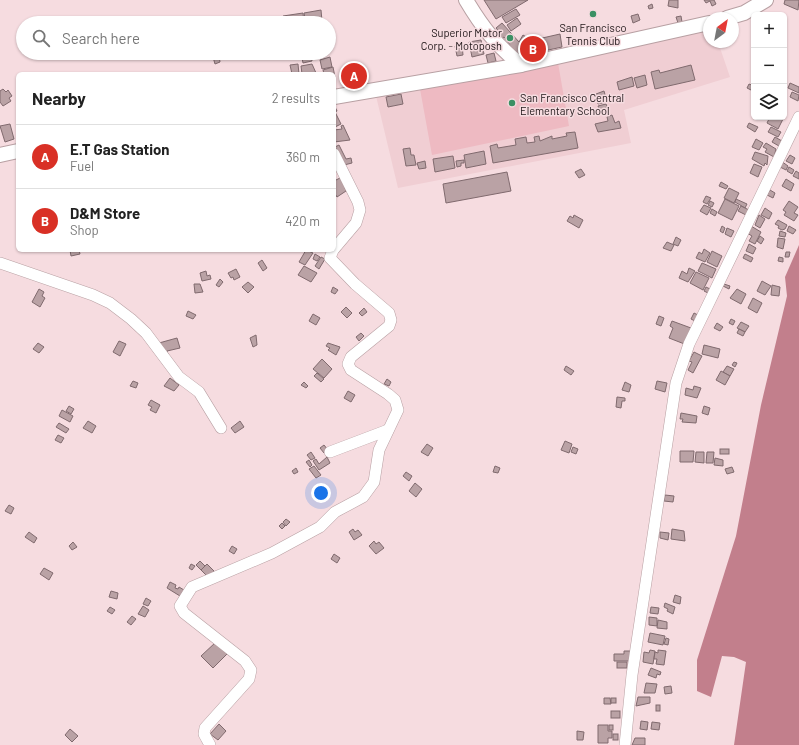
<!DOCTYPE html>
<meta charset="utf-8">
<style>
:root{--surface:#fff;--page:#f6f6f6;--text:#222;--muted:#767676;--line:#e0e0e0;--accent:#d93025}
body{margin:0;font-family:Barlow,sans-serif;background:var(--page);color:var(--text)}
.controls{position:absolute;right:12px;top:12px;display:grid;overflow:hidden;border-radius:6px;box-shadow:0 1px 3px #0004}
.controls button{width:36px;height:36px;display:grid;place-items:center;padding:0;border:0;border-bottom:1px solid var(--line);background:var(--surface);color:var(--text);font:20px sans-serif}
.compass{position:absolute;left:703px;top:12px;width:36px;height:36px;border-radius:50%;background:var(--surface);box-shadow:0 1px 3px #0004;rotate:32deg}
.you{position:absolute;left:321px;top:493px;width:14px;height:14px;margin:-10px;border:3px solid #fff;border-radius:50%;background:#1a73e8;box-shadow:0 0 0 6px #1a73e833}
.badge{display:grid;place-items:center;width:26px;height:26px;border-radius:50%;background:var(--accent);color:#fff;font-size:13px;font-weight:700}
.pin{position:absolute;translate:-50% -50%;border:2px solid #fff;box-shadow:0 1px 4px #0006}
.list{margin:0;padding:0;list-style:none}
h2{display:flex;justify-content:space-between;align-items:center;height:52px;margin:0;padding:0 16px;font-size:17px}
h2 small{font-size:13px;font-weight:400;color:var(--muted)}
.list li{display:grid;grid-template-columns:26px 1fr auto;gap:12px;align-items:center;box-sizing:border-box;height:64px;padding:0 16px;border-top:1px solid var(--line)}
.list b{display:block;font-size:15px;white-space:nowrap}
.list p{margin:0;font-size:13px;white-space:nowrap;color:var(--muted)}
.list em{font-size:13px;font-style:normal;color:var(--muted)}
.icon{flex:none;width:22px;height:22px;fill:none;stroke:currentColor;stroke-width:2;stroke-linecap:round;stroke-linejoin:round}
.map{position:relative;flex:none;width:799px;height:745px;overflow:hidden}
.search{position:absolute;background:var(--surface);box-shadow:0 1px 3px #0004;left:16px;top:16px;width:320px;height:44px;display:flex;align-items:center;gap:10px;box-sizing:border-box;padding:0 14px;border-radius:22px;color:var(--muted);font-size:15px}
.panel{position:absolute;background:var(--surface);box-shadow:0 1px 3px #0004;left:16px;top:72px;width:320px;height:180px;border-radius:6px}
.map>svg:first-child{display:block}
.built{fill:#f0ced3}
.green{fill:#eebac2}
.water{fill:#c27f8c}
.building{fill:#baa2a5;stroke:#806a6e}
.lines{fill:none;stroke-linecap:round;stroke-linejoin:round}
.minor-casing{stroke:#b8a0a3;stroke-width:12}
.major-casing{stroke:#b8a0a3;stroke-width:16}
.minor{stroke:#fff;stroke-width:11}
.major{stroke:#fff;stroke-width:14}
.poi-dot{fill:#3b9064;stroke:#f6dce0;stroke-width:1.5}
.labels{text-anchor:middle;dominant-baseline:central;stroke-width:3;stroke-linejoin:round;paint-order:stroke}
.poi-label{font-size:11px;fill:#1e1517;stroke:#f6dce0}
</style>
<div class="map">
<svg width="799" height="745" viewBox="0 0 799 745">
<rect width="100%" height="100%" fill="#f6dce0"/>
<path class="built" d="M 709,28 L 709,42 L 718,42 L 730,77 L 624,110 L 631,143 L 398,188 L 376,96 Z"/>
<path class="green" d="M 558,63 L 569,126 L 432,155 L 420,89 Z"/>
<path class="water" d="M 799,245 L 799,745 L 734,745 L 746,662 L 734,657 L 722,656 L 711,697 L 697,691 L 697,660 L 736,536 L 761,405 L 787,296 L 785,277 Z"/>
<g class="building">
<path d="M 484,0 L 528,0 L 496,19 Z"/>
<path d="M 669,0 L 678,0 L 678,8 L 668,6 Z"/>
<path d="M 704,0 L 714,0 L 716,4 L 712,6 L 710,1 L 706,3 Z"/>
<path d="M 785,0 L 799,0 L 798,10 L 784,4 Z"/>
<path d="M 652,4 L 653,8 L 649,9 L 648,6 Z"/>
<path d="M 516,9 L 520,15 L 506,23 L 502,17 Z"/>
<path d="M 321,10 L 322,21 L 306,23 L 304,13 Z"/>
<path d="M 303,13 L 304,23 L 295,23 L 295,21 L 284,23 L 283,16 Z"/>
<path d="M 638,14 L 640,20 L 633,23 L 631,16 Z"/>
<path d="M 681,16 L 682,22 L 678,23 L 676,17 Z"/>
<path d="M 517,18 L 521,24 L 511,31 L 507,25 Z"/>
<path d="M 502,23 L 519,42 L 523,35 L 531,40 L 527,46 L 539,44 L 538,39 L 560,34 L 562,47 L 521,56 L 508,48 L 510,45 L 504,37 L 501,39 L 497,35 L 500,33 L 496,28 Z"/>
<path d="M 481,40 L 484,54 L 472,57 L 469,42 Z"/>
<path d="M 462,45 L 463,55 L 457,56 L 455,46 Z"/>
<path d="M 287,53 L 297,53 L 298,56 L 288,58 Z"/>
<path d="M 494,53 L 496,61 L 488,63 L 486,55 Z"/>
<path d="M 311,54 L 312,61 L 303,63 L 302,58 Z"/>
<path d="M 219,56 L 220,62 L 215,64 L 213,57 Z"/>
<path d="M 330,57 L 332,67 L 322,69 L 320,60 Z"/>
<path d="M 298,64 L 299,74 L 292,74 L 290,65 Z"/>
<path d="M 312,64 L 316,73 L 302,74 L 301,66 Z"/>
<path d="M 691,65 L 695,80 L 655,89 L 651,72 L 659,70 L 660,73 Z"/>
<path d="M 333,67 L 335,77 L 334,74 L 324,74 L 323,70 Z"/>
<path d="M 357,73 L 358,77 L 350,78 L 349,75 Z"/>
<path d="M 645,75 L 647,85 L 637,88 L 634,78 Z"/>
<path d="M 632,77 L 634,86 L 619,90 L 617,82 Z"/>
<path d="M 790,83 L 799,87 L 799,93 L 788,88 Z"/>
<path d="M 749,84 L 754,86 L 753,91 L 747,88 Z"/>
<path d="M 3,89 L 6,92 L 8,90 L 12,96 L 9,98 L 11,101 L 3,106 L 0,102 L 0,91 Z"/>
<path d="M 604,91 L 607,102 L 598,104 L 596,94 Z"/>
<path d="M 792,92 L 799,95 L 798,101 L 790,97 Z"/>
<path d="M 401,94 L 403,104 L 388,107 L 386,97 Z"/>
<path d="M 606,104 L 609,111 L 601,114 L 598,106 Z"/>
<path d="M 334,105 L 337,111 L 335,112 L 341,124 L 335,127 Z"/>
<path d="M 612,115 L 615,123 L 619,121 L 621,128 L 598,132 L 595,124 L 608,121 L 607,117 Z"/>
<path d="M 770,117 L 783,119 L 778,129 L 767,123 Z"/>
<path d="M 749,123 L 758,127 L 755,132 L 747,127 Z"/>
<path d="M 10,124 L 14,139 L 5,142 L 0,126 Z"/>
<path d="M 343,125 L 350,140 L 334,142 L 334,130 L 342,129 L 341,126 Z"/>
<path d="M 771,127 L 781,132 L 778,137 L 768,132 Z"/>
<path d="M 575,132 L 578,148 L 493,163 L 490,146 L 497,144 L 498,148 L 516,145 L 515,139 L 526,137 L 527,143 L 535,142 L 534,137 L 539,136 L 540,141 L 552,136 L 552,139 L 567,136 L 566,133 Z"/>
<path d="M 775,137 L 782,141 L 779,146 L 772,142 Z"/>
<path d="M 756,139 L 763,143 L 759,150 L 752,147 Z"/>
<path d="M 766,143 L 776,149 L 774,157 L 765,152 L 767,149 L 763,147 Z"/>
<path d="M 339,145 L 346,159 L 351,158 L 352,163 L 344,165 L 335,147 Z"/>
<path d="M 410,148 L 411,155 L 414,155 L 416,165 L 406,166 L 403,149 Z"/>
<path d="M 484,151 L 486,164 L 466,168 L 464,155 Z"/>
<path d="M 755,152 L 768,156 L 767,165 L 765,163 L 764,166 L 752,159 Z"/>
<path d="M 790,155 L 795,158 L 792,164 L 786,161 Z"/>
<path d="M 453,156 L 455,168 L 435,172 L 433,159 Z"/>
<path d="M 464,160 L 464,163 L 461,163 L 461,166 L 457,167 L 456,161 Z"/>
<path d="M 425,161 L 426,168 L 419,169 L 417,163 Z"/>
<path d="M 781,161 L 788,166 L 786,170 L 778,166 Z"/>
<path d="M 754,164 L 762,167 L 758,177 L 750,173 Z"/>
<path d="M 789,167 L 794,170 L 792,174 L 787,171 Z"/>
<path d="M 581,169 L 585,175 L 579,178 L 575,172 Z"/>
<path d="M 796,171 L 799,173 L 799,179 L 793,176 Z"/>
<path d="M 507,172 L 511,191 L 446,203 L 443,184 Z"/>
<path d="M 340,178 L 342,179 L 346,191 L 337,197 L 334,192 L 334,181 Z"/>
<path d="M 786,179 L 794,184 L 791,191 L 782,186 Z"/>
<path d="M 721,182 L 728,186 L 726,189 L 719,186 Z"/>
<path d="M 729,188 L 739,193 L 734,203 L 724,198 Z"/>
<path d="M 770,190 L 775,193 L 773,198 L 767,195 Z"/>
<path d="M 706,196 L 711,198 L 707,204 L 703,202 Z"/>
<path d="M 725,199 L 739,206 L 732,220 L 718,213 Z"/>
<path d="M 736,199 L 747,204 L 745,208 L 735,202 Z"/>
<path d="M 710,201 L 714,203 L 712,207 L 708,205 Z"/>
<path d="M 789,201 L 798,207 L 794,213 L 798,215 L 794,221 L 784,215 L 786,212 L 783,210 Z"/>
<path d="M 704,205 L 711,208 L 707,215 L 700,211 Z"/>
<path d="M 741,206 L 749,210 L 746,215 L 738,211 Z"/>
<path d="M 765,208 L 772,213 L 769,219 L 761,215 Z"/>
<path d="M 712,209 L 717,212 L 715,216 L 710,213 Z"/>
<path d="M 574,215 L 583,220 L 579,228 L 567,221 L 570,216 L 573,218 Z"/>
<path d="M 759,215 L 765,219 L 760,228 L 755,225 Z"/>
<path d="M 778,220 L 787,225 L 785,229 L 782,230 L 778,228 L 779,226 L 775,224 Z"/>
<path d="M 722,226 L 725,228 L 723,233 L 720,231 Z"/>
<path d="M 751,226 L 761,232 L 755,244 L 749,241 L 752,236 L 747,233 Z"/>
<path d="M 789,226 L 796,230 L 793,234 L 787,231 Z"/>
<path d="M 727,228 L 734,231 L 731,237 L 725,234 Z"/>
<path d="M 780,231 L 786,233 L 785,237 L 779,236 Z"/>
<path d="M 760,236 L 764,239 L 761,244 L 757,241 Z"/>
<path d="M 676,237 L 681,240 L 678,246 L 673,244 Z"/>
<path d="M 778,238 L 785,239 L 783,249 L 777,247 Z"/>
<path d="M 667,242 L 674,245 L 671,251 L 663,248 Z"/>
<path d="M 749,244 L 756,248 L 753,254 L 746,251 Z"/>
<path d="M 704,249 L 710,253 L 705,262 L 696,258 L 699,252 L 702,254 Z"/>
<path d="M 70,250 L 79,250 L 80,254 L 71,256 Z"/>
<path d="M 306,250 L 313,253 L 305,265 L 299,262 Z"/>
<path d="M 712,251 L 722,256 L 717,267 L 707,262 Z"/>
<path d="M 786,252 L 790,252 L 789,257 L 785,257 Z"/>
<path d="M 315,254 L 320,257 L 317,261 L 313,259 Z"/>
<path d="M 745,254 L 753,258 L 751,262 L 743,258 Z"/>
<path d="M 321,257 L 325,259 L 319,269 L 315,266 Z"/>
<path d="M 779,257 L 783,258 L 783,262 L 778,261 Z"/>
<path d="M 262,260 L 267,268 L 263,271 L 258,263 Z"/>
<path d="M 702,263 L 716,269 L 712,278 L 698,271 Z"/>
<path d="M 304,266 L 317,273 L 311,282 L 298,275 Z"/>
<path d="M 689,268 L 695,271 L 688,282 L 679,278 L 682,271 L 687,274 Z"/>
<path d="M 236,269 L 240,277 L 234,280 L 233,277 L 231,278 L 228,273 Z"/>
<path d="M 206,271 L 207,276 L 210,275 L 211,279 L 202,281 L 200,273 Z"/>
<path d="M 696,272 L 709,278 L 703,290 L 690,283 Z"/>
<path d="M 220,279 L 223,282 L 219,287 L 216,285 Z"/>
<path d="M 762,281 L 771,286 L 765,295 L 757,291 Z"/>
<path d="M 248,282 L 254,287 L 248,293 L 242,287 Z"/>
<path d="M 194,284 L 200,284 L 203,292 L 195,293 Z"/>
<path d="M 724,284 L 730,286 L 729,289 L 723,286 Z"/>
<path d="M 772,285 L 780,287 L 779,296 L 771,295 Z"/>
<path d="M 333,287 L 338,290 L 335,294 L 331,292 Z"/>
<path d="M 706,287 L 712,290 L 710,294 L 704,291 Z"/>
<path d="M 39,289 L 44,292 L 42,296 L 45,298 L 40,307 L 32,302 Z"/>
<path d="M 737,289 L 746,294 L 741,304 L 730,298 Z"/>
<path d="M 753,298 L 762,303 L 757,313 L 748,308 Z"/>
<path d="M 346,307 L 352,313 L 347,318 L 341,312 Z"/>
<path d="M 364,308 L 367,312 L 362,316 L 359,313 Z"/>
<path d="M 188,311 L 196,315 L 193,319 L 186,316 Z"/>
<path d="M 694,313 L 700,316 L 697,322 L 691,319 Z"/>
<path d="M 313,314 L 320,318 L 316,325 L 309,321 Z"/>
<path d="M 659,316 L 664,318 L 661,326 L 656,324 Z"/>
<path d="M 731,319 L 735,321 L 733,325 L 729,323 Z"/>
<path d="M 672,321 L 691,328 L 687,345 L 669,338 L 673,328 L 670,326 Z"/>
<path d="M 741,322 L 749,326 L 745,332 L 737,328 Z"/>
<path d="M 717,323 L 723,327 L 720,331 L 714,328 Z"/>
<path d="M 739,329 L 745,332 L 743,336 L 737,333 Z"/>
<path d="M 361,333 L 364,336 L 359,341 L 356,337 Z"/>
<path d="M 256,335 L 257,345 L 253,347 L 250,338 Z"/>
<path d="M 177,338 L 180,348 L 167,351 L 168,354 L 159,343 Z"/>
<path d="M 119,341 L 126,344 L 120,356 L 113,352 Z"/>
<path d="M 38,343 L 44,347 L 39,353 L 33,349 Z"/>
<path d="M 328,343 L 340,347 L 336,355 L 328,350 L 330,348 L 326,346 Z"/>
<path d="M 704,345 L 720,349 L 718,358 L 702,354 Z"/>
<path d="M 694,352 L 702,356 L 693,373 L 688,370 L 692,362 L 689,361 Z"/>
<path d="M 322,359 L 332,369 L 324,378 L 313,369 Z"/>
<path d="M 734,362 L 737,363 L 735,367 L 732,365 Z"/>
<path d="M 566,366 L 574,371 L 571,375 L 564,370 Z"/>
<path d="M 727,366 L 734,369 L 730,376 L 723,372 Z"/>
<path d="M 721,371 L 730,376 L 725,385 L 716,380 Z"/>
<path d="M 317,373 L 324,379 L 321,382 L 314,376 Z"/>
<path d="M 170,378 L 179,385 L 174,391 L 164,386 Z"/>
<path d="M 387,379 L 391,382 L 389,386 L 384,384 Z"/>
<path d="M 133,381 L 138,383 L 136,388 L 130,386 Z"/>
<path d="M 657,381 L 667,383 L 665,392 L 655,389 Z"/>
<path d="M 304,382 L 308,386 L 306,388 L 301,385 Z"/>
<path d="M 625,382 L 631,385 L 629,392 L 622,390 Z"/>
<path d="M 694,386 L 701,388 L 697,398 L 685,395 L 686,388 L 693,390 Z"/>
<path d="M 348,391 L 355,395 L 351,402 L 344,398 Z"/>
<path d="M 617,397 L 625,398 L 625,401 L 622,401 L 621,408 L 616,407 Z"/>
<path d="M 151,400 L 160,405 L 156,413 L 150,410 L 152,407 L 148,405 Z"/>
<path d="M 69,406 L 74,409 L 71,414 L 66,411 Z"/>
<path d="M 704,406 L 710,408 L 708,415 L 702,413 Z"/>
<path d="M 62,410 L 73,416 L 70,422 L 59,416 Z"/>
<path d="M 681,413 L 697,416 L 696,423 L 682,422 L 683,419 L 680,419 Z"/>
<path d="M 88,421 L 96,426 L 92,433 L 83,428 Z"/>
<path d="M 240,421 L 244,427 L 235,433 L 231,428 Z"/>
<path d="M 59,423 L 69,429 L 66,433 L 56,427 Z"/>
<path d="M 58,435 L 64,438 L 61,443 L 55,440 Z"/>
<path d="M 565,441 L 572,444 L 569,453 L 561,450 Z"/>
<path d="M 427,444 L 433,448 L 428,456 L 421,452 Z"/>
<path d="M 324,445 L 328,450 L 324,453 L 320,448 Z"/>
<path d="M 573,447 L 578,449 L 576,454 L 571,452 Z"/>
<rect x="720" y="449" width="9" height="5"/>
<path d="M 680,451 L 694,451 L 693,462 L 680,462 Z"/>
<path d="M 311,452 L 315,458 L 311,460 L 307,455 Z"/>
<path d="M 696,452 L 704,452 L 704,463 L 695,462 Z"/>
<path d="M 707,452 L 714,452 L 713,463 L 706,463 Z"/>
<path d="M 327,457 L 330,463 L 319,470 L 313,461 L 316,459 L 319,464 Z"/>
<path d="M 715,458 L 723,460 L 723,466 L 714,465 Z"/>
<path d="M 309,460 L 312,465 L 310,467 L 306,462 Z"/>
<path d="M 314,466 L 321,475 L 316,478 L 309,469 Z"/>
<path d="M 495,466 L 500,468 L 498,473 L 493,472 Z"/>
<path d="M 732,467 L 734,472 L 727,474 L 725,469 Z"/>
<path d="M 296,468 L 298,472 L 294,474 L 292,471 Z"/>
<path d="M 406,472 L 412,476 L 409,481 L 403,476 Z"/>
<path d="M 415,483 L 422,489 L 416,497 L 409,491 Z"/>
<path d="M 665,495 L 674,496 L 673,502 L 664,501 Z"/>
<path d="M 9,505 L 14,508 L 11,514 L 5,511 Z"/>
<path d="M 286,519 L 290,522 L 286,526 L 283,522 Z"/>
<path d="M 282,523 L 285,526 L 282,529 L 279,526 Z"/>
<path d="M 353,529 L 355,532 L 358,530 L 362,535 L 354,540 L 349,532 Z"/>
<path d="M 672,529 L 684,531 L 685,541 L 671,539 Z"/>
<path d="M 29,532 L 37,538 L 34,543 L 25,537 Z"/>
<path d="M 660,532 L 669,533 L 668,540 L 660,538 Z"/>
<path d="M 374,541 L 376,544 L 379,542 L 384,548 L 376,554 L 369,546 Z"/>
<path d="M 73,542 L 77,547 L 72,550 L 69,546 Z"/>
<path d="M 232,546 L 237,549 L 234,554 L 229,551 Z"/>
<path d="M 334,554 L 340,558 L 337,563 L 331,559 Z"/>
<path d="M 200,561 L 205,566 L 201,570 L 196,565 Z"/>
<path d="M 191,564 L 195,566 L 192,570 L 189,568 Z"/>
<path d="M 207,564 L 214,571 L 208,577 L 201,570 Z"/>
<path d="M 44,568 L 53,573 L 49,580 L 40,574 Z"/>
<path d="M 170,582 L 176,585 L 175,588 L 178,589 L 179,587 L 184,590 L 180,596 L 167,588 Z"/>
<path d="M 111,591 L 118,593 L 117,599 L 109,597 Z"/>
<path d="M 675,595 L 681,597 L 680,604 L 673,602 Z"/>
<path d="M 146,598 L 151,601 L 148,606 L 143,604 Z"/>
<path d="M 665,603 L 675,607 L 673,614 L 667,611 L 668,609 L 664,607 Z"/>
<path d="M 143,606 L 149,610 L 145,617 L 138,614 Z"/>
<path d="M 110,607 L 115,610 L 112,614 L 107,611 Z"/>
<path d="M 651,607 L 659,608 L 658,614 L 650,613 Z"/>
<path d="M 132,616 L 136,619 L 131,625 L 127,622 Z"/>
<path d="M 649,617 L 657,618 L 657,626 L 649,625 Z"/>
<path d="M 658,620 L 667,622 L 667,629 L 657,628 Z"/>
<path d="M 650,633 L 665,636 L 663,645 L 648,642 Z"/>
<path d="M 666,638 L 669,639 L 668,645 L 664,644 Z"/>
<path d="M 216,642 L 227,654 L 213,668 L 201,656 Z"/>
<path d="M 650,650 L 655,651 L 653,664 L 643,662 L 644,652 L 649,653 Z"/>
<path d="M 658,650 L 666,651 L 664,665 L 656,664 L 657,659 L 654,659 L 655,652 L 658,653 Z"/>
<path d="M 624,651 L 630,651 L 633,661 L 614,661 L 614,654 L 624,654 Z"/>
<rect x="617" y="662" width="10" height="6"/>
<path d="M 651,668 L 661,672 L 660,675 L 657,674 L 656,678 L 648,675 Z"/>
<path d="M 646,683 L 657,684 L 655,693 L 644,693 Z"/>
<path d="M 671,686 L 672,693 L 665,694 L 664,687 Z"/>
<path d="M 638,697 L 650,697 L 650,703 L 636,706 Z"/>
<path d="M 604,698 L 610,698 L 611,704 L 604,704 Z"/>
<rect x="611" y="698" width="5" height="5"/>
<rect x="656" y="705" width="4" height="6"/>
<rect x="611" y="711" width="9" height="7"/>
<path d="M 641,721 L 648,722 L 647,730 L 640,729 Z"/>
<path d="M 652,722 L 660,723 L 659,730 L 651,729 Z"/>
<path d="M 219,724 L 226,731 L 218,740 L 210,734 Z"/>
<path d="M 598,725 L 608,725 L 608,731 L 612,731 L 612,738 L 608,738 L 608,743 L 598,743 Z"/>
<rect x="609" y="725" width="4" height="5"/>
<path d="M 70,729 L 78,736 L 72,742 L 65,735 Z"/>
<path d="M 577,731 L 584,732 L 583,740 L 577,740 Z"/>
<rect x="613" y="734" width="5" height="6"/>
<path d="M 635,738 L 645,738 L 645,745 L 632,745 Z"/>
</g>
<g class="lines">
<defs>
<g id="minor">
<path d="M 334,154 L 358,202 L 360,210 L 356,223 L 334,249"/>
<path d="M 0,263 L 93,295 L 110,303 L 131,319 L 146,333 L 179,377 L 199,392 L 221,428"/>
<path d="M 330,452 L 388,430"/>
<path d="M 210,745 L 204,734 L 205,728 L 249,679 L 251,670 L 245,661 L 184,613 L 180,606 L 192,587 L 272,553 L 320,527 L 335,512 L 363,497 L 374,482 L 379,450 L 398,410 L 395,400 L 388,394 L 351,370 L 348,364 L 351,357 L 389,326 L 391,320 L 389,313 L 355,284 L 330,258 L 333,250"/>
<path d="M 625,745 L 632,675 L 676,383 L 689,344 L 799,117"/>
</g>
<g id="major">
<path d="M 466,0 C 482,27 496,45 521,65"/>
<path d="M 727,18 L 744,13 L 766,0"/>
<path d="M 334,97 L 521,65 L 709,23"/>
<path d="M 0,155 L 18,151"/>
</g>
</defs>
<use href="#minor" class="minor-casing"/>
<use href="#major" class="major-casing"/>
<use href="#minor" class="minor"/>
<use href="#major" class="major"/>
</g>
<g class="poi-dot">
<circle cx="593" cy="14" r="4"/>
<circle cx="510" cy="38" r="4"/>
<circle cx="512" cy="103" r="4"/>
</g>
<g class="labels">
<g class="poi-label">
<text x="593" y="27">San Francisco<tspan x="593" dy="13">Tennis Club</tspan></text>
<text x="502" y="32" text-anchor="end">Superior Motor<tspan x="502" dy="13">Corp. - Motoposh</tspan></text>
<text x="520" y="97" text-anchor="start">San Francisco Central<tspan x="520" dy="13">Elementary School</tspan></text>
</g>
</g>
</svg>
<div class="controls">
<button>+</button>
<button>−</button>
<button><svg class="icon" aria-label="layers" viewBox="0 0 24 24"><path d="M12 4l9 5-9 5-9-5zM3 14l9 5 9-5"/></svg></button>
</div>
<svg class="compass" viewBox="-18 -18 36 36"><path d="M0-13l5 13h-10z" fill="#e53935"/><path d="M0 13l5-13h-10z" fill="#767676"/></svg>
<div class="you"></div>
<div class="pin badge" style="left:354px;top:76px">A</div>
<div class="pin badge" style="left:533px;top:49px">B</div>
<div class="search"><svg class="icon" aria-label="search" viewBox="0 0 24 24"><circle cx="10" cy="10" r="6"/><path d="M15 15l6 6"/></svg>Search here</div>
<section class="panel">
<h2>Nearby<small>2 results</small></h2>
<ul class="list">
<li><span class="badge">A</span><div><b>E.T Gas Station</b><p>Fuel</p></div><em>360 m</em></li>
<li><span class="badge">B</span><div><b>D&amp;M Store</b><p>Shop</p></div><em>420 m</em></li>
</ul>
</section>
</div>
